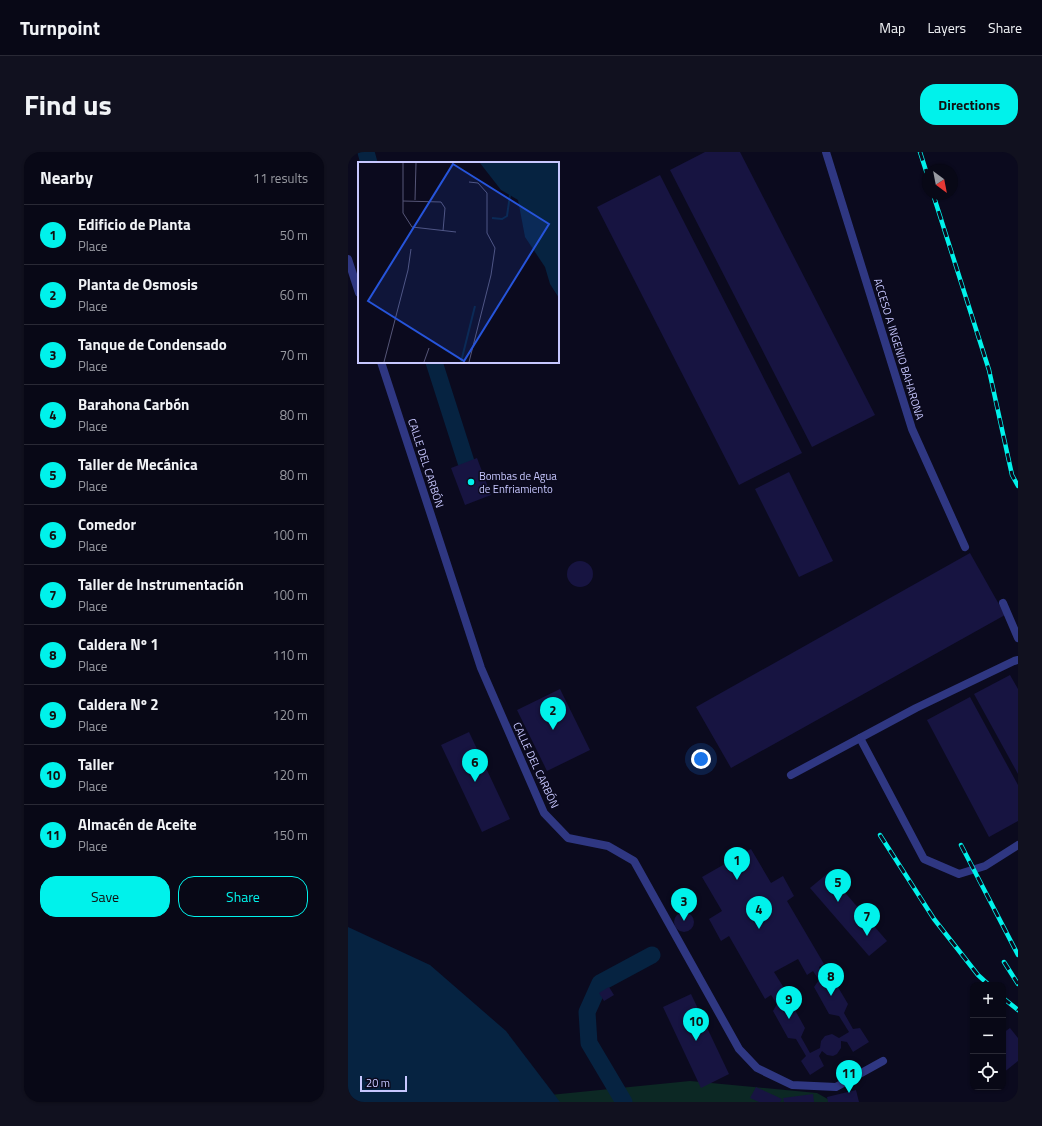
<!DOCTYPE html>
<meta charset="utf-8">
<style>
:root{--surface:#080816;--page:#11111f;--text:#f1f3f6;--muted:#989aa1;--line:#292935;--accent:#00f2eb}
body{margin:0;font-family:"Titillium Web",sans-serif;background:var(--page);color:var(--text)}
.controls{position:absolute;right:12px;bottom:12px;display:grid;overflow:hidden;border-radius:8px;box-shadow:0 1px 3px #0004}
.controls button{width:36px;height:36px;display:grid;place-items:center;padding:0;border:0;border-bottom:1px solid var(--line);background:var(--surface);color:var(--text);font:20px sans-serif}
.compass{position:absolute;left:574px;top:12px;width:36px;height:36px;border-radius:50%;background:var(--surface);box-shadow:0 1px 3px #0004;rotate:148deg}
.scale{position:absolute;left:12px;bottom:10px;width:47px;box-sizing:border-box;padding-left:4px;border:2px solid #c7c7ff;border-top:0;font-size:11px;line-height:14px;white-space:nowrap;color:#c7c7ff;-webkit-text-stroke:3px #0b0a1e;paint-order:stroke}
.you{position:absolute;left:353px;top:607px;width:14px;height:14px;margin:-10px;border:3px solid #fff;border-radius:50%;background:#1a73e8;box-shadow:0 0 0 6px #1a73e833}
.badge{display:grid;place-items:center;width:26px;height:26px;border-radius:50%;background:var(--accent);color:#111;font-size:13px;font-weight:700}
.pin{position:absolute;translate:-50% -33px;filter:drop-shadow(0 1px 2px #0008)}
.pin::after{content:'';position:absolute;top:21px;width:14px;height:12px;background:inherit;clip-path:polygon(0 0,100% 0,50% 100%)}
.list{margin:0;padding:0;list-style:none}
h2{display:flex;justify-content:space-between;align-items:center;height:52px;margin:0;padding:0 16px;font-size:17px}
h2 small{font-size:13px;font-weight:400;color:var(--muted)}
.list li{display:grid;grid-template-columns:26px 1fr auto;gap:12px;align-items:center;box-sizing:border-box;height:60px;padding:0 16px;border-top:1px solid var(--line)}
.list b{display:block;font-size:15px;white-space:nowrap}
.list p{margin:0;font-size:13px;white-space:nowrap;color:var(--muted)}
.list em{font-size:13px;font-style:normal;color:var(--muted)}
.actions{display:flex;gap:8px;padding:12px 16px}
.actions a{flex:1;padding:9px 0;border:1px solid var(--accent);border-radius:16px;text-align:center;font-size:14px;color:var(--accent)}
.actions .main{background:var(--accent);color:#111}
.icon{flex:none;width:22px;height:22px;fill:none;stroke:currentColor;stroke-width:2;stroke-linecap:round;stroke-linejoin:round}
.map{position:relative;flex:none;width:670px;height:950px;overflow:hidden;border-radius:16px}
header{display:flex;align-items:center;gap:24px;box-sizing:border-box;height:56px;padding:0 20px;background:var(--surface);border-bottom:1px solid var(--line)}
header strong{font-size:19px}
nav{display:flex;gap:22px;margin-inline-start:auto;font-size:14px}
.intro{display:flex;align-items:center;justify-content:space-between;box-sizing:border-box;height:96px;padding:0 24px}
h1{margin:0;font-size:28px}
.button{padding:10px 18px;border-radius:16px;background:var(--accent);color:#111;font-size:14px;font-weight:700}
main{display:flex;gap:24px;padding:0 24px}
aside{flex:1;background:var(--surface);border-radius:16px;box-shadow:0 1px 3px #0004}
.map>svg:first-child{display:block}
.green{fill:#0c2824}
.water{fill:#062341}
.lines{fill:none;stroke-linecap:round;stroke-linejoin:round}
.canal{stroke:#062341;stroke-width:17}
.building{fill:#171441;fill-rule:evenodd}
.service{stroke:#2f3782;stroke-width:8}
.rail-casing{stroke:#00f2eb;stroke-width:4.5}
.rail{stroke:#0b0a1e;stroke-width:3;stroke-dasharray:9;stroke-linecap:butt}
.poi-dot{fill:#00f2eb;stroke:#0b0a1e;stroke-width:1.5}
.labels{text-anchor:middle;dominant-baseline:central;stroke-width:3;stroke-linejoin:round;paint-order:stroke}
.street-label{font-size:11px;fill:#c7c7ff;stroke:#0b0a1e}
.poi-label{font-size:11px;fill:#c7c7ff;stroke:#0b0a1e;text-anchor:start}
.inset-river{fill:none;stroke:#062341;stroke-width:2}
.inset-road{fill:none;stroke:#565678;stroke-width:1}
.view{fill:#2654da;fill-opacity:0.15;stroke:#2654da;stroke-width:2}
.inset-edge{fill:none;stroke:#c7c7ff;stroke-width:2}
</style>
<header>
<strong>Turnpoint</strong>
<nav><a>Map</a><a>Layers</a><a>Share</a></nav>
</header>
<div class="intro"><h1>Find us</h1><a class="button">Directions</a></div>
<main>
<aside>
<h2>Nearby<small>11 results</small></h2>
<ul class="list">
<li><span class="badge">1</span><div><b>Edificio de Planta</b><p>Place</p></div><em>50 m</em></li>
<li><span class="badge">2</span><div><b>Planta de Osmosis</b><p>Place</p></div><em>60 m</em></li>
<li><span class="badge">3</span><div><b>Tanque de Condensado</b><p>Place</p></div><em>70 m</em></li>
<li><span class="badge">4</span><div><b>Barahona Carbón</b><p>Place</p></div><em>80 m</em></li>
<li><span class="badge">5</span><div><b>Taller de Mecánica</b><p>Place</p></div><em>80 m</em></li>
<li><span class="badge">6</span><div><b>Comedor</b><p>Place</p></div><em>100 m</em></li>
<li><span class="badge">7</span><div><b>Taller de Instrumentación</b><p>Place</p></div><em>100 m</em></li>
<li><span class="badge">8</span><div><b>Caldera Nº 1</b><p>Place</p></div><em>110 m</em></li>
<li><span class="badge">9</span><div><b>Caldera Nº 2</b><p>Place</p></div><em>120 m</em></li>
<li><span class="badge">10</span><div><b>Taller</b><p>Place</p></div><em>120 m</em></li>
<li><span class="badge">11</span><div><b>Almacén de Aceite</b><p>Place</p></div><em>150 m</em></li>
</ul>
<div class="actions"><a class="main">Save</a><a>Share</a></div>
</aside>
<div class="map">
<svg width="670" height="950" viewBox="0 0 670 950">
<rect width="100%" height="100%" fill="#0b0a1e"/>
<path class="green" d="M 342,929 L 469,941 L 485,950 L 158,950 L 192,944 Z"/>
<path class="water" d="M 0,775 L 82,813 L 158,879 L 212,950 L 0,950 Z"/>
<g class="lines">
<g class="canal">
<path d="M 18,0 L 21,11"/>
<path d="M 86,210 L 118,310"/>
<path d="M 276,950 L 241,891 L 239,860 L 252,831 L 304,803"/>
</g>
</g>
<g class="building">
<path d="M 357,0 L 392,0 L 527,263 L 464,295 L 322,18 Z"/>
<path d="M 312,23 L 454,301 L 391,333 L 249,55 Z"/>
<path d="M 129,306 L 143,343 L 117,353 L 103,316 Z"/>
<path d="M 441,320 L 485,409 L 451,425 L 407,337 Z"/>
<path d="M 622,401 L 657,463 L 383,616 L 348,555 Z"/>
<circle cx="232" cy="422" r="13"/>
<path d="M 662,523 L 670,537 L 670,622 L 626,542 Z"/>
<path d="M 212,537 L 242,598 L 199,619 L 169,558 Z"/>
<path d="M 622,545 L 670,633 L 670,669 L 641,685 L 579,568 Z"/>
<path d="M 121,580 L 162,667 L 134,680 L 93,593 Z"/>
<path d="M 403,697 L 423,731 L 435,724 L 446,744 L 439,749 L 476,812 L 471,815 L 476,825 L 484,825 L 500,852 L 496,861 L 505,877 L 512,876 L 521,890 L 505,900 L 499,890 L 493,889 L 493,896 L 489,902 L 485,904 L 479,903 L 474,899 L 471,904 L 476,914 L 462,923 L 453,909 L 458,904 L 448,887 L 440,886 L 425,859 L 429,852 L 423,843 L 417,847 L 381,784 L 373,789 L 361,767 L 374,759 L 354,725 ZM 450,807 L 459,823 L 465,819 L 471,828 L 466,835 L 481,862 L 491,864 L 501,880 L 491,886 L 484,882 L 477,884 L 473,889 L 472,896 L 462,901 L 453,885 L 457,876 L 442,849 L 434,849 L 429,840 L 436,836 L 426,820 Z"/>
<path d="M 480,721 L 539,789 L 521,804 L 462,736 Z"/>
<circle cx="336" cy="770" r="10"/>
<path d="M 261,835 L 266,843 L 256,849 L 251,841 Z"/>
<path d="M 343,842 L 381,922 L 353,936 L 315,855 Z"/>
<path d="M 662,876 L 670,886 L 670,909 L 655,921 L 655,881 Z"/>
<path d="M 408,935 L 434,947 L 432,950 L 411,950 L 402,946 Z"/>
<path d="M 508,938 L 511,950 L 480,950 L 479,945 Z"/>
<path d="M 465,942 L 466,950 L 436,950 L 435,946 Z"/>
</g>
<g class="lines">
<g class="service">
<path d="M 478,0 L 564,277 L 617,395"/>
<path d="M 0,107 L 11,141"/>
<path d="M 33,210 L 133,516 L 196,661 L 220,686 L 260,694 L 286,709 L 391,897 L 409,916 L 444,933 L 488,935 L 535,909"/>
<path d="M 655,451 L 670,486"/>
<path d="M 512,586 L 576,707 L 611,722 L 637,714 L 670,693"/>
<path d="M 443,623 L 568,556 L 666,509 L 670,508"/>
</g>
<defs>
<g id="rail">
<path d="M 572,0 L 580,25"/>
<path d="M 585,42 L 641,218 L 664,323 L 670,334"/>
<path d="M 532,683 L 586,767 L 630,823 L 641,833"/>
<path d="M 613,693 L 670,803"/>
<path d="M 656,810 L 670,832"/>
<path d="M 655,846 L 670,858"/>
</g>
</defs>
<use href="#rail" class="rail-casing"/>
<use href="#rail" class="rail"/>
</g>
<circle class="poi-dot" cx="123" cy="330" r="4"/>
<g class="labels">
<g class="street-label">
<text transform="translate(551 197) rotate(73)">ACCESO A INGENIO BAHARONA</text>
<text transform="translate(78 311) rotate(72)">CALLE DEL CARBÓN</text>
<text transform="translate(188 613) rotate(65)">CALLE DEL CARBÓN</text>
</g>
<g class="poi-label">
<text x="131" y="324">Bombas de Agua<tspan x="131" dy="13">de Enfriamiento</tspan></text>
</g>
</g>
<g transform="translate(10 10)">
<rect width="201" height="201" fill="#0b0a1e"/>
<path d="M 122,1 L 201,1 L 201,136 L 192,122 L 187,105 L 167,75 L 160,38 L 143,28 Z" fill="#062341"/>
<path class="inset-river" d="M 134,56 L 144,57 L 149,54 L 152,33M 103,200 L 117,144"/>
<path class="inset-road" d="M 45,1 L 45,51 L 54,65 L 98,70M 111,20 L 120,21 L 129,31 L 129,71 L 137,86 L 133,113 L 111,200M 57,38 L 58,1M 45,39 L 83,40 L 87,46 L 85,69M 26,200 L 50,108 L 53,87M 66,200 L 71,186"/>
<path class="view" d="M 95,2 L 191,62 L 106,199 L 10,139 Z"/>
<rect width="201" height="201" class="inset-edge"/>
</g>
</svg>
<div class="controls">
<button>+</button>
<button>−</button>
<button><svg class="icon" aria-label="locate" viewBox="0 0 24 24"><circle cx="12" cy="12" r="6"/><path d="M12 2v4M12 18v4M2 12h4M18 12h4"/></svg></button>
</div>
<svg class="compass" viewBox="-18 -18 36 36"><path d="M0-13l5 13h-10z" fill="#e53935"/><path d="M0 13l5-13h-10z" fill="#989aa1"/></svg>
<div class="scale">20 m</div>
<div class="you"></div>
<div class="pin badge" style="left:389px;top:728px">1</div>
<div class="pin badge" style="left:205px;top:578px">2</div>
<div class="pin badge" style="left:336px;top:769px">3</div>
<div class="pin badge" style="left:411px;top:777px">4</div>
<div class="pin badge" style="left:490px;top:750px">5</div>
<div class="pin badge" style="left:127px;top:630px">6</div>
<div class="pin badge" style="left:519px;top:784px">7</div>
<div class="pin badge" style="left:483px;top:844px">8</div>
<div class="pin badge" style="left:441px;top:867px">9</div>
<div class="pin badge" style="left:348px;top:889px">10</div>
<div class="pin badge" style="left:501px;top:941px">11</div>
</div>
</main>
